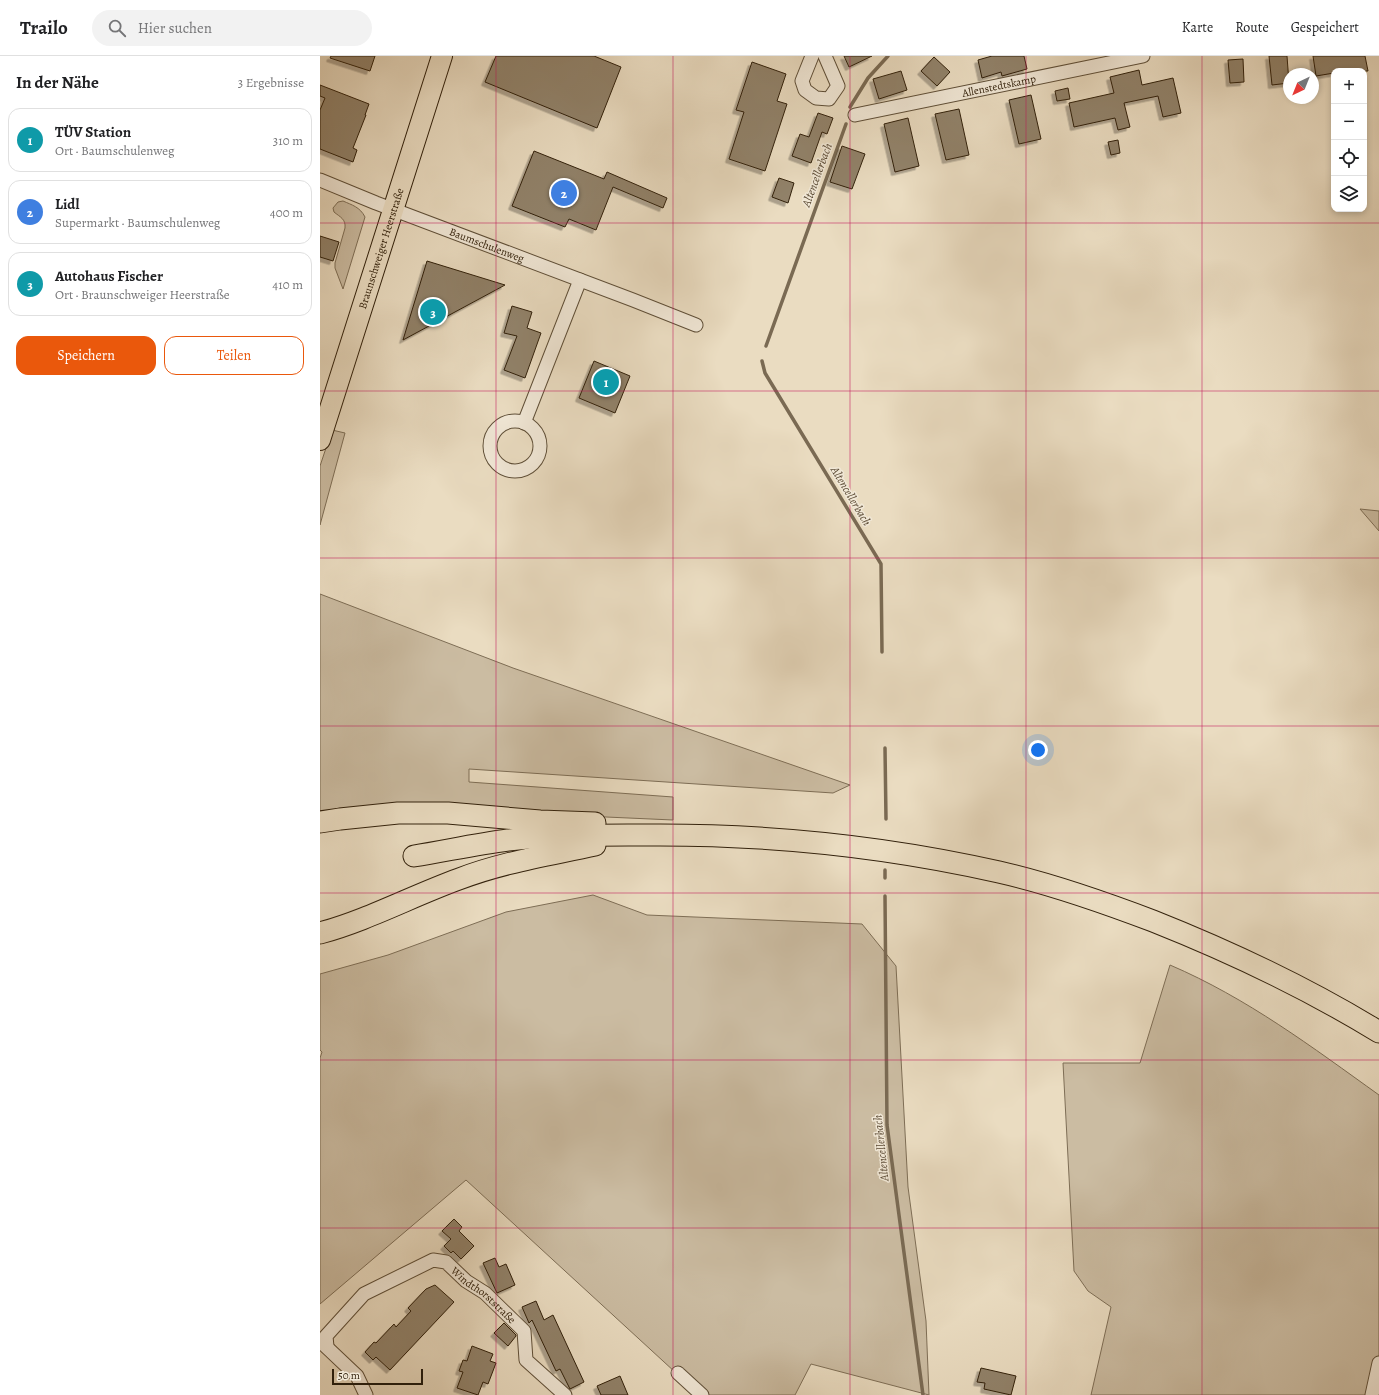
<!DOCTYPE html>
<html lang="de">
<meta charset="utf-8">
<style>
:root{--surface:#fff;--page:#f2f2f2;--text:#202124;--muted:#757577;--line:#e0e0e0;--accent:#ea580c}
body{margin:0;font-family:Alegreya,serif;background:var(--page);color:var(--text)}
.controls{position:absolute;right:12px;top:12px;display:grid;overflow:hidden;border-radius:8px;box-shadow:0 2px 6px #0003}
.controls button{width:36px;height:36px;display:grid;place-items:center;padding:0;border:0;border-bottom:1px solid var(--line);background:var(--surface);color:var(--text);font:20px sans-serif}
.compass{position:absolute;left:963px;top:12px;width:36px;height:36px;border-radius:50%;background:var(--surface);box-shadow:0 2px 6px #0003;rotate:223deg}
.scale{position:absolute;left:12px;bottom:10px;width:91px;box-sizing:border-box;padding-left:4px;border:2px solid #31200b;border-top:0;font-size:11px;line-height:14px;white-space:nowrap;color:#31200b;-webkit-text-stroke:3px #f1e8d7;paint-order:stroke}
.you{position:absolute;left:718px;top:694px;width:14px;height:14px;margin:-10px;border:3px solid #fff;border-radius:50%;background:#1a73e8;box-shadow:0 0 0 6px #1a73e833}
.badge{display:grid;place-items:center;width:26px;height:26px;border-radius:50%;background:var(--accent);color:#fff;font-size:13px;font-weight:700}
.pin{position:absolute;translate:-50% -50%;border:2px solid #fff;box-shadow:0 1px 4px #0006}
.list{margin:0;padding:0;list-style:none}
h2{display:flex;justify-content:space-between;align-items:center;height:52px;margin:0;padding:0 16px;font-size:17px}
h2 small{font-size:13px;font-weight:400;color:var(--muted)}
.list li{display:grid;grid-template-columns:26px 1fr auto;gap:12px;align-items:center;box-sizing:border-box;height:64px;margin:0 8px 8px;padding:0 8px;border:1px solid var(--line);border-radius:12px}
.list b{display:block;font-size:15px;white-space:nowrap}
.list p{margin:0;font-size:13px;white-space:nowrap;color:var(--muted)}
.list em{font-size:13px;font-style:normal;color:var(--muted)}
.actions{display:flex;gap:8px;padding:12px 16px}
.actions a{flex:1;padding:9px 0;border:1px solid var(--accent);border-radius:12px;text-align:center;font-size:14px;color:var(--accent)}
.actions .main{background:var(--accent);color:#fff}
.icon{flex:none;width:22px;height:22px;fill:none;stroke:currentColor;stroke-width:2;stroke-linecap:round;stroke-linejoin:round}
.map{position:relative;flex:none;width:1059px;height:1339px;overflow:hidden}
header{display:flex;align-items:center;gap:24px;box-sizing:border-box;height:56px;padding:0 20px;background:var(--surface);border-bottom:1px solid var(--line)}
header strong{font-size:19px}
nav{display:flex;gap:22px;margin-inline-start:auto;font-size:14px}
.search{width:280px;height:36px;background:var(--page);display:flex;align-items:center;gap:10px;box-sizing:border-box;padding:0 14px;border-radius:22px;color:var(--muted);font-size:15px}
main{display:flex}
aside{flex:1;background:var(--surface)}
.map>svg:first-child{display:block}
.green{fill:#cbbca2;stroke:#7e6e56}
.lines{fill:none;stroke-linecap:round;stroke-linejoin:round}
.stream{stroke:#7a6a53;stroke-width:3.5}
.building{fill:#91826a;stroke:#31200b;filter:url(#shadow)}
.minor-casing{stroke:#5f4f38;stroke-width:15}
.primary-casing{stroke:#31200b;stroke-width:22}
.trunk-casing{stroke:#31200b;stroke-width:23}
.minor{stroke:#f1e8d7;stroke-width:13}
.primary{stroke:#eadcc1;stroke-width:20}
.trunk{stroke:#eadcc1;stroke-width:21}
.grid{fill:none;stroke:#c2185b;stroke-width:1;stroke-opacity:0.55}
.labels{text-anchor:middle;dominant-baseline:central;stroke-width:3;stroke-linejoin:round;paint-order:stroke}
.street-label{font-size:11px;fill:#31200b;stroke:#f1e8d7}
.water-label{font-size:12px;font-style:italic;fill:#5c4b35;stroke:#f1e8d7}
</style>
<header>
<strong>Trailo</strong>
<div class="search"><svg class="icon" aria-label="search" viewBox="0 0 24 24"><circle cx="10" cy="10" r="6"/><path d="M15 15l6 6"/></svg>Hier suchen</div>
<nav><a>Karte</a><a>Route</a><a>Gespeichert</a></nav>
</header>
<main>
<aside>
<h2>In der Nähe<small>3 Ergebnisse</small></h2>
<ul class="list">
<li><span class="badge" style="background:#0f9aa8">1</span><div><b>TÜV Station</b><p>Ort · Baumschulenweg</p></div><em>310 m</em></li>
<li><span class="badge" style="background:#3f7fe0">2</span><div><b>Lidl</b><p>Supermarkt · Baumschulenweg</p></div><em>400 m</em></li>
<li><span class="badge" style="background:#0f9aa8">3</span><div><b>Autohaus Fischer</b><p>Ort · Braunschweiger Heerstraße</p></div><em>410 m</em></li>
</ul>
<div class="actions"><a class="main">Speichern</a><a>Teilen</a></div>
</aside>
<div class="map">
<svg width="1059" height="1339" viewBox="0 0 1059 1339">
<defs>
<filter id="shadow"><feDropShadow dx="-3.5" dy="3.5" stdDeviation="0" flood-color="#0004"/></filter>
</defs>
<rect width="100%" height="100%" fill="#eadcc1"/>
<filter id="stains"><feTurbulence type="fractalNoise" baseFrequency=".005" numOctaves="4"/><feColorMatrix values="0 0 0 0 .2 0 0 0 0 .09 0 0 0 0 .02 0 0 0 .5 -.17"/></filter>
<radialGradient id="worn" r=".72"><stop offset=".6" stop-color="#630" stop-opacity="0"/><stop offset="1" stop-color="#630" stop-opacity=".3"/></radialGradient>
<g class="green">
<path d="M 23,145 C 32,149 40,151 45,161 L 23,233 L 15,212 L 15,207 L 25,172 C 26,163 20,161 14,156 L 13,152 L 18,146 Z"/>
<path d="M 12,374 L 25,377 L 0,469 L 0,410 Z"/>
<path d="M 1040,453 L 1059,455 L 1059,475 Z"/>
<path d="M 0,538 L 193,612 L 530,729 L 513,737 L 149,713 L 149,726 L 353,741 L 353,764 L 219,758 L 0,763 Z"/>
<path d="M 273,839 L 327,859 L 542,868 L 576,910 L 588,1131 L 606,1265 L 609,1339 L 491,1308 L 475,1339 L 380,1339 L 146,1124 L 0,1248 L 0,1002 L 2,996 L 0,994 L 0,918 L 68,899 L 186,856 Z"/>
<path d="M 850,909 C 927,942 992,991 1059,1039 L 1059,1339 L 771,1339 L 791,1251 L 768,1235 L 754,1215 L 743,1007 L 820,1007 Z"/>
</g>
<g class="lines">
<g class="stream">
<path d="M 530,51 L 548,22 L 568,0"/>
<path d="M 446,290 L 526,68"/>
<path d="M 442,305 L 445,317 L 561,508 L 562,596"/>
<path d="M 565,692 L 566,763"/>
<path d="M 565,822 L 565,814"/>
<path d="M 565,840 L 567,1069 L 603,1339"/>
</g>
</g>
<g class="building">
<path d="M 11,0 L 55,0 L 50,15 L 10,2 Z"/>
<path d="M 176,0 L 274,0 L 301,11 L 277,72 L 165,26 Z"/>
<path d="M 524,0 L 552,0 L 529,11 Z"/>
<path d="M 672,0 L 704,0 L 707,13 L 682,20 L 681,16 L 662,22 L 658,4 Z"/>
<path d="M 949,0 L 967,0 L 969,27 L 952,29 Z"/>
<path d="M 993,0 L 1045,0 L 1048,15 L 1013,15 L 1014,17 L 996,20 Z"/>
<path d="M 614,1 L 630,16 L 617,30 L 601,15 Z"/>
<path d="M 923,3 L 924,26 L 910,27 L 908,4 Z"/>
<path d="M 432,6 L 466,18 L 457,45 L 467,48 L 445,115 L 409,103 L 424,56 L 416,54 Z"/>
<path d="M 819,14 L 822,29 L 853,22 L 861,57 L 843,61 L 838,40 L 804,47 L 810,71 L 798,74 L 795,62 L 754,71 L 749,47 L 794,37 L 790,21 Z"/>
<path d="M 581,15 L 587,34 L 559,43 L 553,23 Z"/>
<path d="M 0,29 L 49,48 L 45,59 L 46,59 L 33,92 L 37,94 L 33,106 L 0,93 L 0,54 L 5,42 L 0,40 Z"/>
<path d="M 748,32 L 750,43 L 737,45 L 735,35 Z"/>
<path d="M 711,39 L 721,83 L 699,88 L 689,44 Z"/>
<path d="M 639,53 L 649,99 L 626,104 L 615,58 Z"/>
<path d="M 498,57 L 513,62 L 507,78 L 502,76 L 491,107 L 472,100 L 480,78 L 489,81 Z"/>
<path d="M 588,62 L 599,110 L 575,116 L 564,68 Z"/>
<path d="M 798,84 L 800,97 L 791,99 L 788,86 Z"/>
<path d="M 522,90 L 545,98 L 532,133 L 510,126 Z"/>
<path d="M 214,95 L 284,123 L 287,116 L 347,142 L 343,152 L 293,131 L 276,174 L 249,163 L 245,171 L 192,150 Z"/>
<path d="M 459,122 L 474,127 L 468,147 L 452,141 Z"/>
<path d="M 0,180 L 19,186 L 13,205 L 0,201 Z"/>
<path d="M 107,205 L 185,229 L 83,284 Z"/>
<path d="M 192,250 L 212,256 L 207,272 L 221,277 L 205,322 L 184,314 L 197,280 L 184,277 Z"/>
<path d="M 274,305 L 310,320 L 295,357 L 259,342 Z"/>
<path d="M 134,1163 L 142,1171 L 139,1175 L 154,1190 L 141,1203 L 133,1195 L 131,1197 L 124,1190 L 131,1183 L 122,1175 Z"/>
<path d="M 175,1202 L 179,1211 L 186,1208 L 195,1229 L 177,1237 L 163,1207 Z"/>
<path d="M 115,1229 L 134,1246 L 70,1314 L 56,1301 L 53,1304 L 45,1296 L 54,1286 L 56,1287 L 74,1268 L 76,1271 L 91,1255 L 88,1252 L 106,1233 Z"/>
<path d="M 216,1245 L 224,1264 L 233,1259 L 264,1326 L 250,1333 L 240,1313 L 236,1315 L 212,1264 L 209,1267 L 202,1251 Z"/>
<path d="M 184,1267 L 196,1279 L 196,1280 L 188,1290 L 174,1277 Z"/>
<path d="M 152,1290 L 173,1298 L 170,1305 L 176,1307 L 168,1328 L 163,1326 L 158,1339 L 137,1332 L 143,1316 L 139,1315 L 143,1304 L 147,1305 Z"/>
<path d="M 661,1312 L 696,1320 L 691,1339 L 664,1333 L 665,1327 L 657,1326 Z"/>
<path d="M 300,1320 L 308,1339 L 281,1339 L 277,1330 Z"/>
</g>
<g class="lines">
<defs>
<g id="minor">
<path d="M 492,0 L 482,25 L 485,34 L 496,42 L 509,43 L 518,30 L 505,0"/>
<path id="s1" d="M 535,59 L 823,0"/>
<path id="s2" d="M 0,124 L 56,147 L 313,244 L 376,269"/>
<circle cx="195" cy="390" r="25"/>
<path d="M 204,367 L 260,224"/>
<path d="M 0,1285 L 37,1320 L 46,1339"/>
<path id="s3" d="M 7,1291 L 6,1280 L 44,1238 L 113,1204 L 126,1206 L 146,1225 L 165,1237 L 204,1275 L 206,1304 L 245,1339"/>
<path d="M 358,1317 L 382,1339"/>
<path d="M 1052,1339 L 1059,1307"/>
</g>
<g id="primary">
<path id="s4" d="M 0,384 L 122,0"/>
</g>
<g id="trunk">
<path d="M 0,766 L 20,763 L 78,757 L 128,757 L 220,765 L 275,767"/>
<path d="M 94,800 C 125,795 157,788 188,784 C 237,778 290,779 340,779 C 454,779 568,791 679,816 C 732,828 783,846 833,865 C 911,896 987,932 1059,976"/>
<path d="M 0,877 C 48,864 92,840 139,823 C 183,806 230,799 275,789"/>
</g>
</defs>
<use href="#minor" class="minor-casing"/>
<use href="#primary" class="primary-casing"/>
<use href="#trunk" class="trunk-casing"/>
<use href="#minor" class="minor"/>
<use href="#primary" class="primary"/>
<use href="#trunk" class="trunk"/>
</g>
<path class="grid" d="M 176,0 L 176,1339M 353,0 L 353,1339M 530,0 L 530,1339M 706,0 L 706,1339M 882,0 L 882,1339M 0,167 L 1059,167M 0,335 L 1059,335M 0,502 L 1059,502M 0,670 L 1059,670M 0,837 L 1059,837M 0,1004 L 1059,1004M 0,1172 L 1059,1172"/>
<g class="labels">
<g class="street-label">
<text stroke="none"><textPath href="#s1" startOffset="147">Allenstedtskamp</textPath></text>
<text stroke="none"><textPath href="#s2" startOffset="179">Baumschulenweg</textPath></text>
<text stroke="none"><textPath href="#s4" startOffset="201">Braunschweiger Heerstraße</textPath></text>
<text stroke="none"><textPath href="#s3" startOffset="208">Windthorststraße</textPath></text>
</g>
<g class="water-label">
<text transform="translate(497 119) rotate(-70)">Altencellerbach</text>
<text transform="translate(531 440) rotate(59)">Altencellerbach</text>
<text transform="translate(561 1092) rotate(-96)">Altencellerbach</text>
</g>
</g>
<rect width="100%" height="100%" filter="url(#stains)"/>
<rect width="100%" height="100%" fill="url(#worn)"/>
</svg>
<div class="controls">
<button>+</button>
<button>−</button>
<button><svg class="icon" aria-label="locate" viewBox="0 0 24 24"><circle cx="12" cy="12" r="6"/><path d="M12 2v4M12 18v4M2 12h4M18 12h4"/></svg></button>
<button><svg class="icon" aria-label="layers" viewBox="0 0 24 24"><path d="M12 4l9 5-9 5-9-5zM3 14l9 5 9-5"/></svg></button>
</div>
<svg class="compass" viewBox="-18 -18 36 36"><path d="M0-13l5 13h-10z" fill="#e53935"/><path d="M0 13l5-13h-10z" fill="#757577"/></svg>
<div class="scale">50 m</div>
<div class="you"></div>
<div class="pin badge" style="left:286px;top:326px;background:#0f9aa8">1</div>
<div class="pin badge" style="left:244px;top:137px;background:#3f7fe0">2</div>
<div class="pin badge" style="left:113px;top:256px;background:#0f9aa8">3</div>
</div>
</main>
